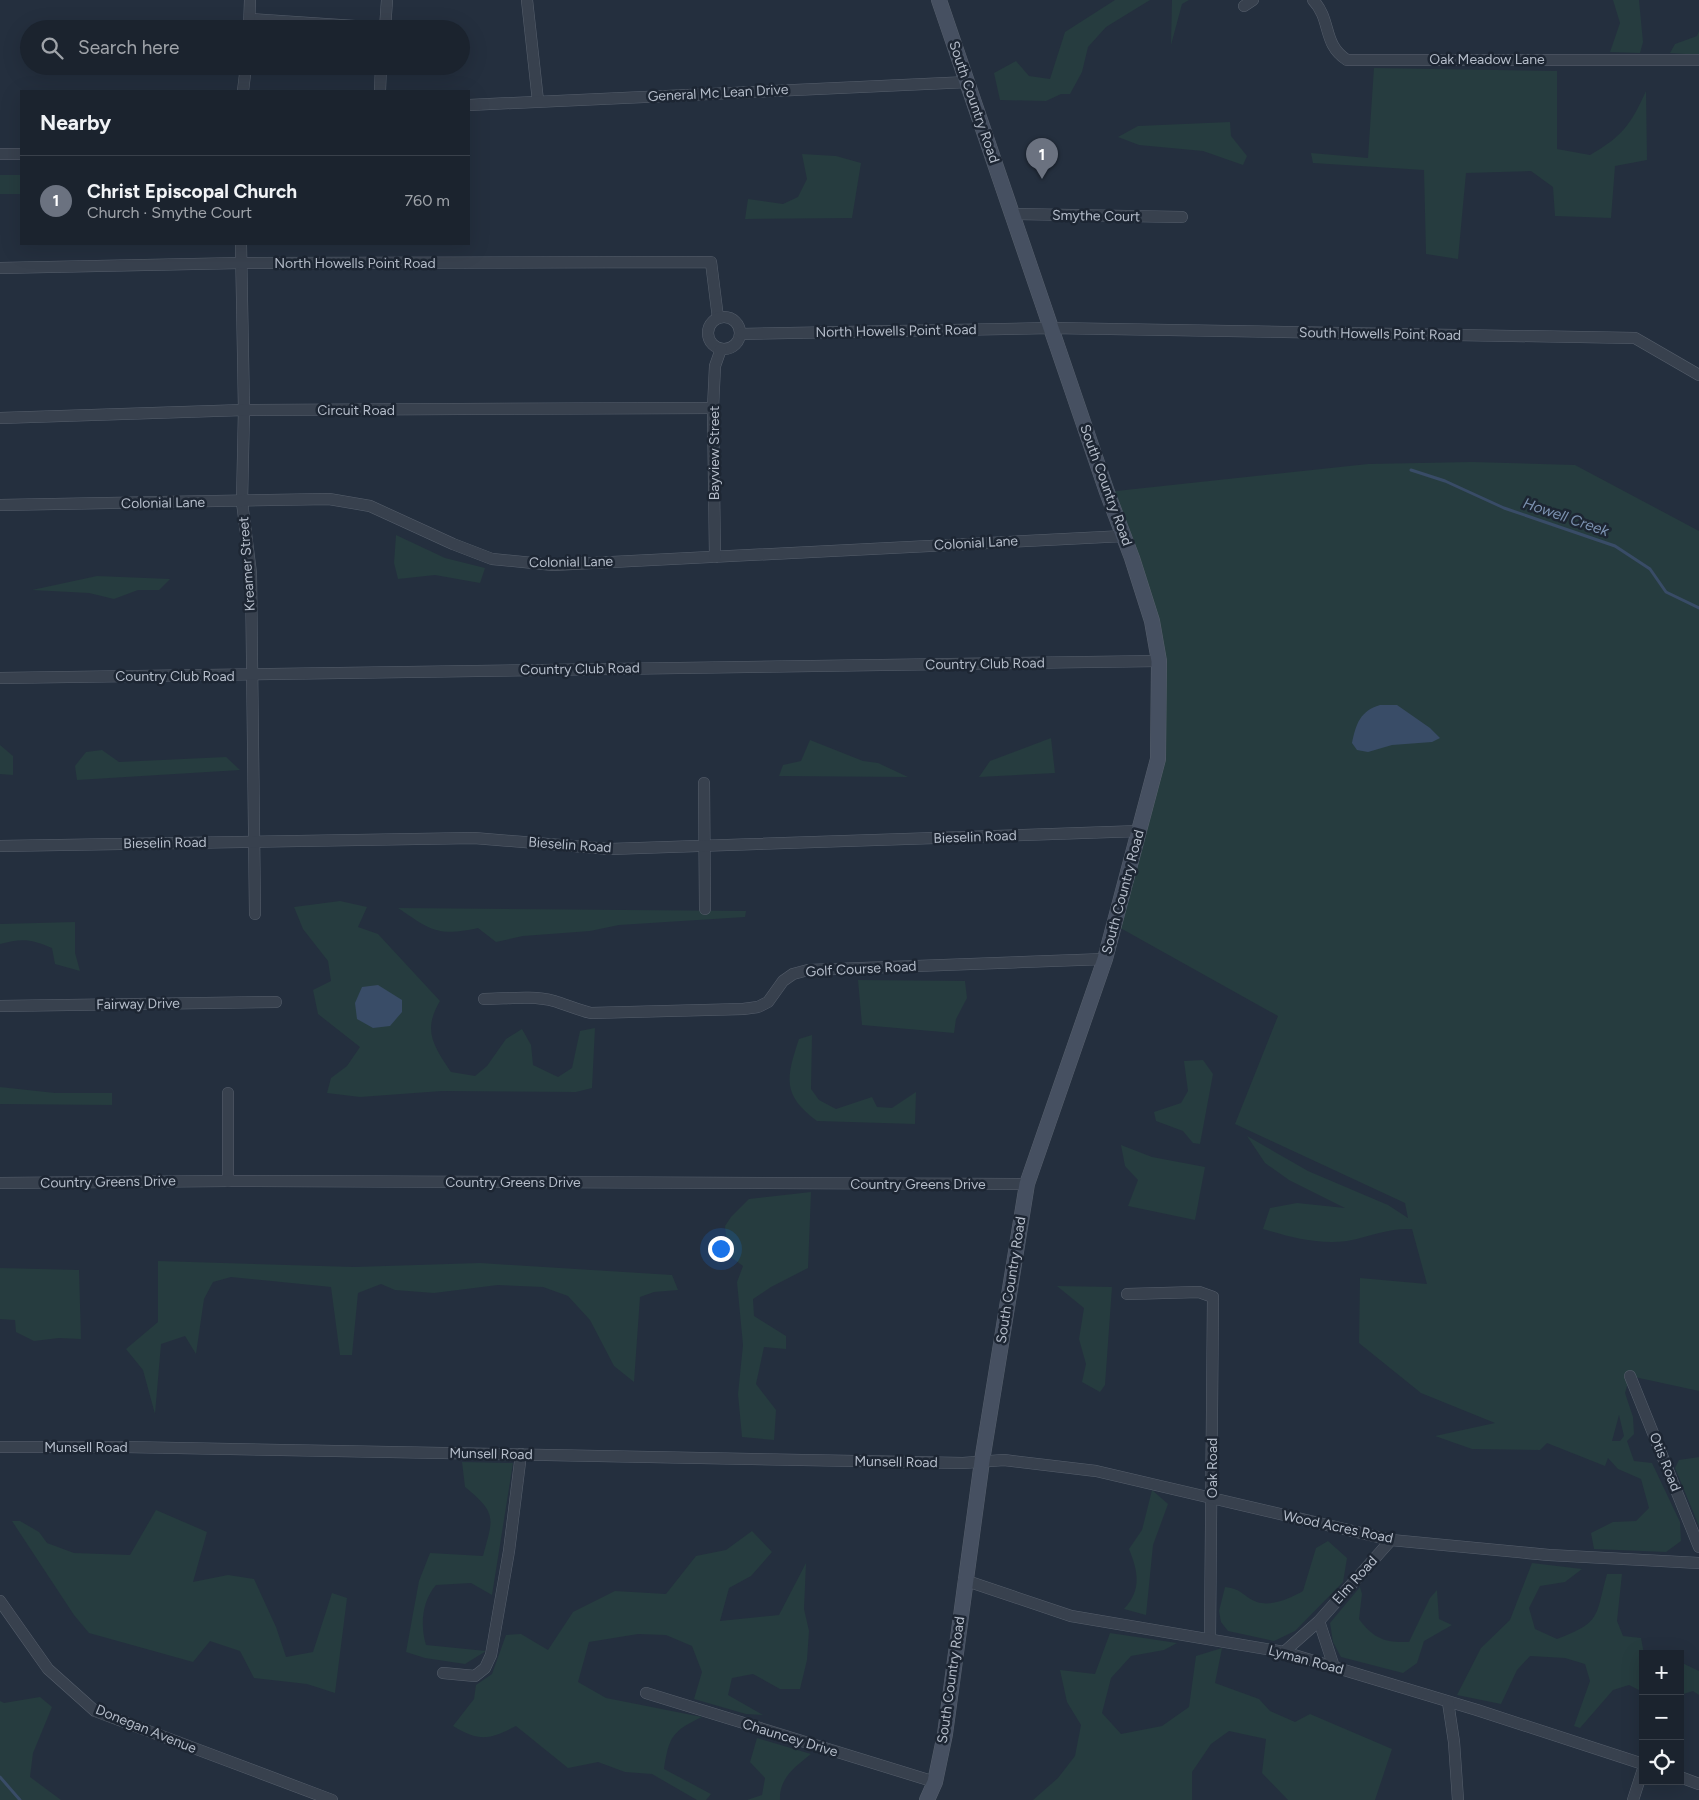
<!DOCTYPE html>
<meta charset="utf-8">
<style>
:root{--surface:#1b232e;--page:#242b36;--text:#f1f3f6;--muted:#a0a4aa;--line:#39404a;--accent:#2563eb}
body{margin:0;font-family:Figtree,sans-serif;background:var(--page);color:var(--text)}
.controls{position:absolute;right:15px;bottom:15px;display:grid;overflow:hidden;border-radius:0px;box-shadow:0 5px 20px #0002}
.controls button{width:45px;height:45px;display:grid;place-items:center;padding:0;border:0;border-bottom:1px solid var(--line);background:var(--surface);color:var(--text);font:25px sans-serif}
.you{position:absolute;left:720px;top:1248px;width:18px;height:18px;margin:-12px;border:4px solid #fff;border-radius:50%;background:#1a73e8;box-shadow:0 0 0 8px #1a73e833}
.badge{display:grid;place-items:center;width:32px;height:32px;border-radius:50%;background:var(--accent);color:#fff;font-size:16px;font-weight:700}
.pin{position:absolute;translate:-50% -41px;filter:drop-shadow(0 1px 2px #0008)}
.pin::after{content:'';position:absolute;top:26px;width:18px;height:15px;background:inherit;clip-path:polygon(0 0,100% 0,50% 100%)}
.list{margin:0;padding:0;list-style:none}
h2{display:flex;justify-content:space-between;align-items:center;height:65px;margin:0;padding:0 20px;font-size:21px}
h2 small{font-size:16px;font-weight:400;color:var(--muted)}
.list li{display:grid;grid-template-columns:32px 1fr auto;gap:15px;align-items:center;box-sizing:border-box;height:90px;padding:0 20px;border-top:1px solid var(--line)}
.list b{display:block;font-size:19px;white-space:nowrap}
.list p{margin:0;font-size:16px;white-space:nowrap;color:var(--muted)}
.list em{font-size:16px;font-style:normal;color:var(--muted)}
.icon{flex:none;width:28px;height:28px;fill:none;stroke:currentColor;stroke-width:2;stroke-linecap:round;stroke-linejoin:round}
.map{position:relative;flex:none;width:1699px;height:1800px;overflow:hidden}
.search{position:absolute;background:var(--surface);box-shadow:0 5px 20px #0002;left:20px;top:20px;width:450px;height:55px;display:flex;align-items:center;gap:12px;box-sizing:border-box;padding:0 18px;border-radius:28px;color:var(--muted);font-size:19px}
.panel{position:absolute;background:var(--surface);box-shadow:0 5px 20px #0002;left:20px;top:90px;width:450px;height:155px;border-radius:0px}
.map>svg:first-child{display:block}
.green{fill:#263c3f;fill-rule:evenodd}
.water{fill:#394c67}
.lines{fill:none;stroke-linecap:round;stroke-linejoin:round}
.stream{stroke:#394c67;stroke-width:3}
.minor-casing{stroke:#565f6c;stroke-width:12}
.secondary-casing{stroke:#565f6c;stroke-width:16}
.minor{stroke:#38414e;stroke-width:11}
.secondary{stroke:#465061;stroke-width:15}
.labels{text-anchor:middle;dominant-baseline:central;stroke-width:5;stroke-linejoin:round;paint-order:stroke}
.street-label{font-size:14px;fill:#b4bcc9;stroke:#1d2633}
.water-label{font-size:15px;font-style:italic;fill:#7c92b1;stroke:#1d2633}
</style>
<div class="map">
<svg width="1699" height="1800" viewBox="0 0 1699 1800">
<rect width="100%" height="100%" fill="#242f3e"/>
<g class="green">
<path d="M 1115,0 L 1150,0 L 1106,27 L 1088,47 L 1082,72 L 1070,94 L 1061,94 L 1046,101 L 1000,100 L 994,73 L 1016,61 L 1029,76 L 1050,79 L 1065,32 Z"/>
<path d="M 1172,0 L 1189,0 L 1182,4 L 1171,45 Z"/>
<path d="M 1613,0 L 1639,0 L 1643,42 L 1640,53 L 1610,52 L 1620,23 Z"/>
<path d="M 1699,31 L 1699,55 L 1670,53 L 1675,44 L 1697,36 Z"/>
<path d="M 1374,68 L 1557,71 L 1557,149 L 1590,155 C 1623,136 1631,124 1646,91 L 1647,160 L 1615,166 L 1611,218 L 1555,216 L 1553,187 L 1531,171 L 1466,173 L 1458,259 L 1426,254 L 1424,170 L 1313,163 L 1311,153 L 1368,158 Z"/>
<path d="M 1230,122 L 1231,136 L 1247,156 L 1243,165 L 1203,151 L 1139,145 L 1118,137 L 1138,126 Z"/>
<path d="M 802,154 L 836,156 L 861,163 L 852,218 L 745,219 L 748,199 L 783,204 L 798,197 L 807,179 Z"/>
<rect x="0" y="175" width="21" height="19"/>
<path d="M 1472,462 L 1575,465 L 1699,531 L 1699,1391 L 1630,1376 L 1625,1393 L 1633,1417 L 1634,1434 L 1627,1441 L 1634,1461 L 1652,1463 L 1680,1522 L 1681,1541 L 1666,1552 L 1594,1549 L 1591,1533 L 1613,1522 L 1636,1521 L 1649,1508 L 1641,1479 L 1618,1469 L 1608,1458 L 1605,1466 L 1547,1443 L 1540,1450 L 1472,1449 L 1435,1436 L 1495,1423 L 1421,1393 L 1359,1343 L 1360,1278 L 1427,1284 L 1412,1229 C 1388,1228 1369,1237 1347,1241 C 1319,1245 1289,1237 1263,1229 L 1270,1208 L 1297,1203 L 1345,1208 L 1289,1180 L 1265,1163 L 1247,1136 L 1308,1171 L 1388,1205 L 1408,1218 L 1405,1203 L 1235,1124 L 1278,1016 L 1115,925 L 1158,759 L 1159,661 L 1107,492 L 1368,464 ZM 1619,1415 L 1624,1436 L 1620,1441 L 1612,1441 Z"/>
<path d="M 396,535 L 445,558 L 485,568 L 480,583 L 435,575 L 398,579 L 394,563 Z"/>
<path d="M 97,576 L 170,579 L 159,590 L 138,590 L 114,599 L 89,593 L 32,590 Z"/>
<path d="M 1051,738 L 1055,773 L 979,777 L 990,761 Z"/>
<path d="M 810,740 L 863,761 L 878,763 L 908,777 L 779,776 L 783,765 L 801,761 Z"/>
<path d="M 0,745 L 13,756 L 13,775 L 0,774 Z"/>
<path d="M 102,750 L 119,762 L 226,757 L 240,770 L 77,780 L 75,766 L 86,752 Z"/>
<path d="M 340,901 L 367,907 L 358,927 L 378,934 L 440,1001 C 422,1031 434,1046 451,1072 L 475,1076 L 487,1066 L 506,1039 L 522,1029 L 531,1045 L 533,1065 L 558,1077 L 572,1068 L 580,1031 L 595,1028 L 592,1088 L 576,1092 L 442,1091 L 360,1097 L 327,1093 L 331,1078 L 347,1066 L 360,1047 L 318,1014 L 313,990 L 331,981 L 328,961 L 303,929 L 294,907 Z"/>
<path d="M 398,908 L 746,911 L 745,917 L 619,925 L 590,931 L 523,936 L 496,942 L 478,928 C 438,937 430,930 398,908 Z"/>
<path d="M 75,922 L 75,953 L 80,971 L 55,964 L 52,948 C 31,939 22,938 0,944 L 0,924 Z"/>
<path d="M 858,980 L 965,981 L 967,998 L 956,1019 L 954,1033 L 862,1025 Z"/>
<path d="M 812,1035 L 811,1089 L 819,1100 L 836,1109 L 872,1097 L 877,1107 L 892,1108 L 916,1092 L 915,1124 L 817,1121 C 782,1095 786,1078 799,1039 Z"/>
<path d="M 1203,1060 L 1213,1074 L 1200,1144 L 1193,1143 L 1183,1131 L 1156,1121 L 1154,1112 L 1181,1103 L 1188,1091 L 1184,1061 Z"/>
<path d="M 0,1087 L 55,1093 L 112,1093 L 112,1105 L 0,1104 Z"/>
<path d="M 1121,1145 L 1152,1157 L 1205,1167 L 1195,1220 L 1128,1206 L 1138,1180 L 1125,1166 Z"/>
<path d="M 811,1192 L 808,1268 L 771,1287 L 753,1299 L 754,1316 L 786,1336 L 786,1349 L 764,1347 L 756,1384 L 776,1410 L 774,1440 L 742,1437 L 738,1394 L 743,1345 L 737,1282 L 743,1266 L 728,1255 L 725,1226 L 731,1217 L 749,1199 Z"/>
<path d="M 158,1261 L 354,1267 L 480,1263 L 672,1275 L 678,1290 L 654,1292 L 640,1297 L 634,1382 L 614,1366 L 590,1320 L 568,1296 L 543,1287 L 498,1285 L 434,1293 L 395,1290 L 381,1284 L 358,1293 L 352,1355 L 340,1355 L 331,1287 L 231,1277 L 213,1282 L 204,1299 L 196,1354 L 185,1336 L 161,1344 L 155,1414 L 143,1370 L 126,1349 L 158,1322 Z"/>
<path d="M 0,1268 L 79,1270 L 81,1339 L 59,1338 L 34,1341 L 16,1332 L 15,1320 L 0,1319 Z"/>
<path d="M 1057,1286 L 1112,1287 L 1105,1385 L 1100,1392 L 1082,1382 L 1086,1364 L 1079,1339 L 1084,1308 Z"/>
<path d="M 1699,1457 L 1699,1526 L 1675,1468 L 1679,1460 Z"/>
<path d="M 462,1462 L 513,1463 L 492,1595 L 471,1583 L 436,1585 C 422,1601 420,1625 426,1645 L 486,1651 L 465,1664 L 425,1658 L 406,1652 L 419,1581 L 430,1553 L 483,1556 C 493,1518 498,1514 465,1487 Z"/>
<path d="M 1152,1490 L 1168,1504 L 1153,1545 L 1146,1615 L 1124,1609 C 1142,1590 1138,1571 1129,1549 L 1142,1530 Z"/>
<path d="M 156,1510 L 207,1532 L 193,1582 L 228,1575 L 254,1579 L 276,1627 L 286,1657 L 313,1652 L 332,1593 L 347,1598 L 335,1693 L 307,1684 L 254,1678 L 240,1651 L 210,1641 L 193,1662 L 89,1633 L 74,1615 L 12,1521 L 20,1521 L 39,1532 L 47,1543 L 74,1553 L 130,1555 Z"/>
<path d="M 752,1531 L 772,1552 L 751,1576 L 729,1588 L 720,1621 L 779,1615 L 806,1563 L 804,1609 L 809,1631 L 807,1660 L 800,1689 L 780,1689 L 753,1674 L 732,1678 L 728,1695 L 763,1715 L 746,1714 L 694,1699 L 702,1672 L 692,1646 L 666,1635 L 638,1634 L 589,1642 L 578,1682 L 606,1698 L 702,1717 C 672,1731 669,1737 664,1769 L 711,1794 L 706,1800 L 697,1800 L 652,1774 L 625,1772 L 598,1762 L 568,1768 L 516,1726 C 489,1740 480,1742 453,1726 L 474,1699 L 476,1685 L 492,1674 L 506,1635 L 521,1634 L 548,1650 L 573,1612 L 615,1591 L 666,1594 L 696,1556 L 726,1550 Z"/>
<path d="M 1328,1541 L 1347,1558 L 1343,1582 L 1295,1631 L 1274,1641 L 1228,1631 L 1221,1622 L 1219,1611 L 1225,1587 C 1243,1589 1243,1597 1257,1602 C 1271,1607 1291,1598 1303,1591 L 1316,1548 Z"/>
<path d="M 1532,1563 L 1582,1569 L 1565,1582 L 1540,1586 L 1529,1608 L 1535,1629 L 1557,1639 C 1602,1622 1595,1617 1607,1574 L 1622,1574 L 1617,1621 L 1623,1636 L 1641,1638 L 1644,1654 L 1643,1695 L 1641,1691 L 1629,1685 L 1613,1690 L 1580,1728 L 1574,1726 L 1590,1681 L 1585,1664 L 1565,1658 L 1530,1656 L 1517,1670 L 1501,1704 L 1457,1695 L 1481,1648 L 1510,1620 Z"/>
<path d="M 1360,1587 L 1362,1594 L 1359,1619 C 1373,1638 1384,1643 1409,1642 L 1430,1598 L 1437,1590 L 1439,1619 L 1452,1625 L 1424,1641 L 1417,1663 L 1403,1673 L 1341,1657 L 1333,1642 L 1330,1623 Z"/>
<path d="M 1110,1633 L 1177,1643 L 1164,1650 L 1131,1656 L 1111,1678 L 1102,1713 L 1121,1734 L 1162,1726 L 1189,1707 L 1196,1656 L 1222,1648 L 1215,1683 L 1259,1699 L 1270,1711 L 1295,1722 L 1310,1714 L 1392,1749 L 1375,1800 L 1288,1800 L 1262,1773 L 1266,1739 L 1229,1731 L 1211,1744 L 1192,1772 L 1192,1800 L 1033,1800 L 1058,1778 L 1075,1756 L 1081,1725 L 1067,1702 L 1060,1670 L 1095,1674 Z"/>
<path d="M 1680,1662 L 1699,1671 L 1699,1695 L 1693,1691 L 1680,1695 Z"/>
<path d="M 40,1697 L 52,1707 L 33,1753 L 30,1777 L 61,1800 L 0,1800 L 0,1701 L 4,1703 Z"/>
<path d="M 757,1738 L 811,1754 C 795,1767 779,1778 780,1800 L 747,1800 L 762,1795 L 765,1778 L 750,1762 Z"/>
</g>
<g class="water">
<path d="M 1380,705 L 1397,705 L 1430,728 L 1440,738 L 1432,742 L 1392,745 L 1368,752 L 1357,750 L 1352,743 C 1356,724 1360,711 1380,705 Z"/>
<path d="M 378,985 L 402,1000 L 402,1012 L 390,1026 L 373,1028 L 357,1019 L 355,1003 L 362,987 Z"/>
</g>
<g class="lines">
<g class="stream">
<path d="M 1411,470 L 1445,481 L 1504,508 L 1615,546 L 1650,569 L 1666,592 L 1699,608"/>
<path d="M 0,1777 L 20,1800"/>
</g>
<defs>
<g id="minor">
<path d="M 527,0 L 538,101"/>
<path d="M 1313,0 C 1332,20 1322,44 1347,60 L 1699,60"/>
<path d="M 1244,6 L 1253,0"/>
<path d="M 250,19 L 385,28"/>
<path d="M 249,29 L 250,0"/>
<path d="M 385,29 L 387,0"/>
<path d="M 243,91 L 246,66"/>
<path d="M 380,91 L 381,66"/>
<path d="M 469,105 L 968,82"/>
<path d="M 0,154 L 21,154"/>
<path d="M 1011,214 L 1182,217"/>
<path d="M 241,244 L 244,410 L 242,502 L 251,573 L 255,914"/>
<path d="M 0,268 L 241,263 L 711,262 L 718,318"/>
<circle cx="724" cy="333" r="16"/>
<path d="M 741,334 L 1051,328 L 1635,338 L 1699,375"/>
<path d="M 0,418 L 244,410 L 713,408"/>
<path d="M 0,505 L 329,499 L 370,506 L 453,544 L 492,559 L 553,565 L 1124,536"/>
<path d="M 715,557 L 713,408 L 715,366 L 721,349"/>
<path d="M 0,678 L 1159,661"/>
<path d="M 704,783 L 705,909"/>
<path d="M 0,846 L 474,838 L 610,849 L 1140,831"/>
<path d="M 484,999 C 506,999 532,995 554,1001 C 567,1005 578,1010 591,1013 L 743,1009 L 758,1007 L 768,1002 L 783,981 L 793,974 L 808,970 L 1105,959"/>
<path d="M 0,1006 L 276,1002"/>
<path d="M 228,1093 L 228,1181"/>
<path d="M 0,1183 L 228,1181 L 1027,1184"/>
<path d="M 1127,1294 L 1199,1292 L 1213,1297 L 1210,1639"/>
<path d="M 1630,1376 L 1699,1547"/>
<path d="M 0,1447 L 124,1447 L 963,1463 L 1004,1460 L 1096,1471 L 1391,1540 L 1549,1555 L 1699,1563"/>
<path d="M 964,1580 L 1071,1616 L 1284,1652 L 1477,1710 L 1643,1764"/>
<path d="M 0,1601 L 48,1669 L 95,1711 L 332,1800"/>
<path d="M 1319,1621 L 1334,1667"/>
<path d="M 1284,1652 L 1319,1621 L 1391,1540"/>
<path d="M 443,1673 L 475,1676 L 485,1668 L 491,1655 L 509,1551 L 521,1454"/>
<path d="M 646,1693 L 935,1782"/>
<path d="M 1448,1702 L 1454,1742 L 1458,1800"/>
<path d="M 1680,1777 L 1699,1784"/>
<path d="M 1633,1800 L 1643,1769"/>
</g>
<path id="secondary" d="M 927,1800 L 935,1782 L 945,1734 L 982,1461 L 1027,1184 L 1105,959 L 1158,759 L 1159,661 L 1152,621 L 1132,558 L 1107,492 L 939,0"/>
</defs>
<use href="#minor" class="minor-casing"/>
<use href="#secondary" class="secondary-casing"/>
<use href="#minor" class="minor"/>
<use href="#secondary" class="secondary"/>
</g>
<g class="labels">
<g class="street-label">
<text x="1487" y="59">Oak Meadow Lane</text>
<text transform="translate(718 93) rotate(-3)">General Mc Lean Drive</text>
<text transform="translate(974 102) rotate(71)">South Country Road</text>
<text transform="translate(1096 216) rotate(1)">Smythe Court</text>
<text x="355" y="263">North Howells Point Road</text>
<text transform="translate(896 331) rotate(-1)">North Howells Point Road</text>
<text transform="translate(1380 334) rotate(1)">South Howells Point Road</text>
<text x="356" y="410">Circuit Road</text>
<text transform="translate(714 453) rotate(-90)">Bayview Street</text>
<text transform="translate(1106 485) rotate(70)">South Country Road</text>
<text transform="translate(163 503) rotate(-1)">Colonial Lane</text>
<text transform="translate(976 543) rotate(-3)">Colonial Lane</text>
<text transform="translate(571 562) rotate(-1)">Colonial Lane</text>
<text transform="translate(247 564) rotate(-94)">Kreamer Street</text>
<text transform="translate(985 664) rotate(-1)">Country Club Road</text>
<text transform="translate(580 669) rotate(-1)">Country Club Road</text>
<text x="175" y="676">Country Club Road</text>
<text transform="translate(975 837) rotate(-2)">Bieselin Road</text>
<text transform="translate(165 843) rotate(-1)">Bieselin Road</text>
<text transform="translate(570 845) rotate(4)">Bieselin Road</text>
<text transform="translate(1123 892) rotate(-75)">South Country Road</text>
<text transform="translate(861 969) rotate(-3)">Golf Course Road</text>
<text transform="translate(138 1004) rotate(-1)">Fairway Drive</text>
<text transform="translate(108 1182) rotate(-1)">Country Greens Drive</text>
<text x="513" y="1182">Country Greens Drive</text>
<text x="918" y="1184">Country Greens Drive</text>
<text transform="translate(1011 1280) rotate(-81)">South Country Road</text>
<text x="86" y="1447">Munsell Road</text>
<text transform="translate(491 1454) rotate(1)">Munsell Road</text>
<text transform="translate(896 1462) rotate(1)">Munsell Road</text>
<text transform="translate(1665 1462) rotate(68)">Otis Road</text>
<text transform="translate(1212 1468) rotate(-90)">Oak Road</text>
<text transform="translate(1338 1527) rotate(12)">Wood Acres Road</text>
<text transform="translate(1355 1580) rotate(-48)">Elm Road</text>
<text transform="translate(1306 1660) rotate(15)">Lyman Road</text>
<text transform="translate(951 1680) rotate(-82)">South Country Road</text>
<text transform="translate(146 1729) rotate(22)">Donegan Avenue</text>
<text transform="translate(790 1738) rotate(17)">Chauncey Drive</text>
</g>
<g class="water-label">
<text transform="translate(1566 517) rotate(19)">Howell Creek</text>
</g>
</g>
</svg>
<div class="controls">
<button>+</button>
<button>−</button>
<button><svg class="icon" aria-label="locate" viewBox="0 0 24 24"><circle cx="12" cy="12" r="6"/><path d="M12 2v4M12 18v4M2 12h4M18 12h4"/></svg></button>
</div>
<div class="you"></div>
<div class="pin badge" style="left:1042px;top:179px;background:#6b7280">1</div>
<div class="search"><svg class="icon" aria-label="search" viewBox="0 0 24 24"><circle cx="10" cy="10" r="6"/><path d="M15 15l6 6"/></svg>Search here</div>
<section class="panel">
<h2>Nearby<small></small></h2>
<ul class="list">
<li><span class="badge" style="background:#6b7280">1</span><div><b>Christ Episcopal Church</b><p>Church · Smythe Court</p></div><em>760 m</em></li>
</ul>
</section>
</div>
